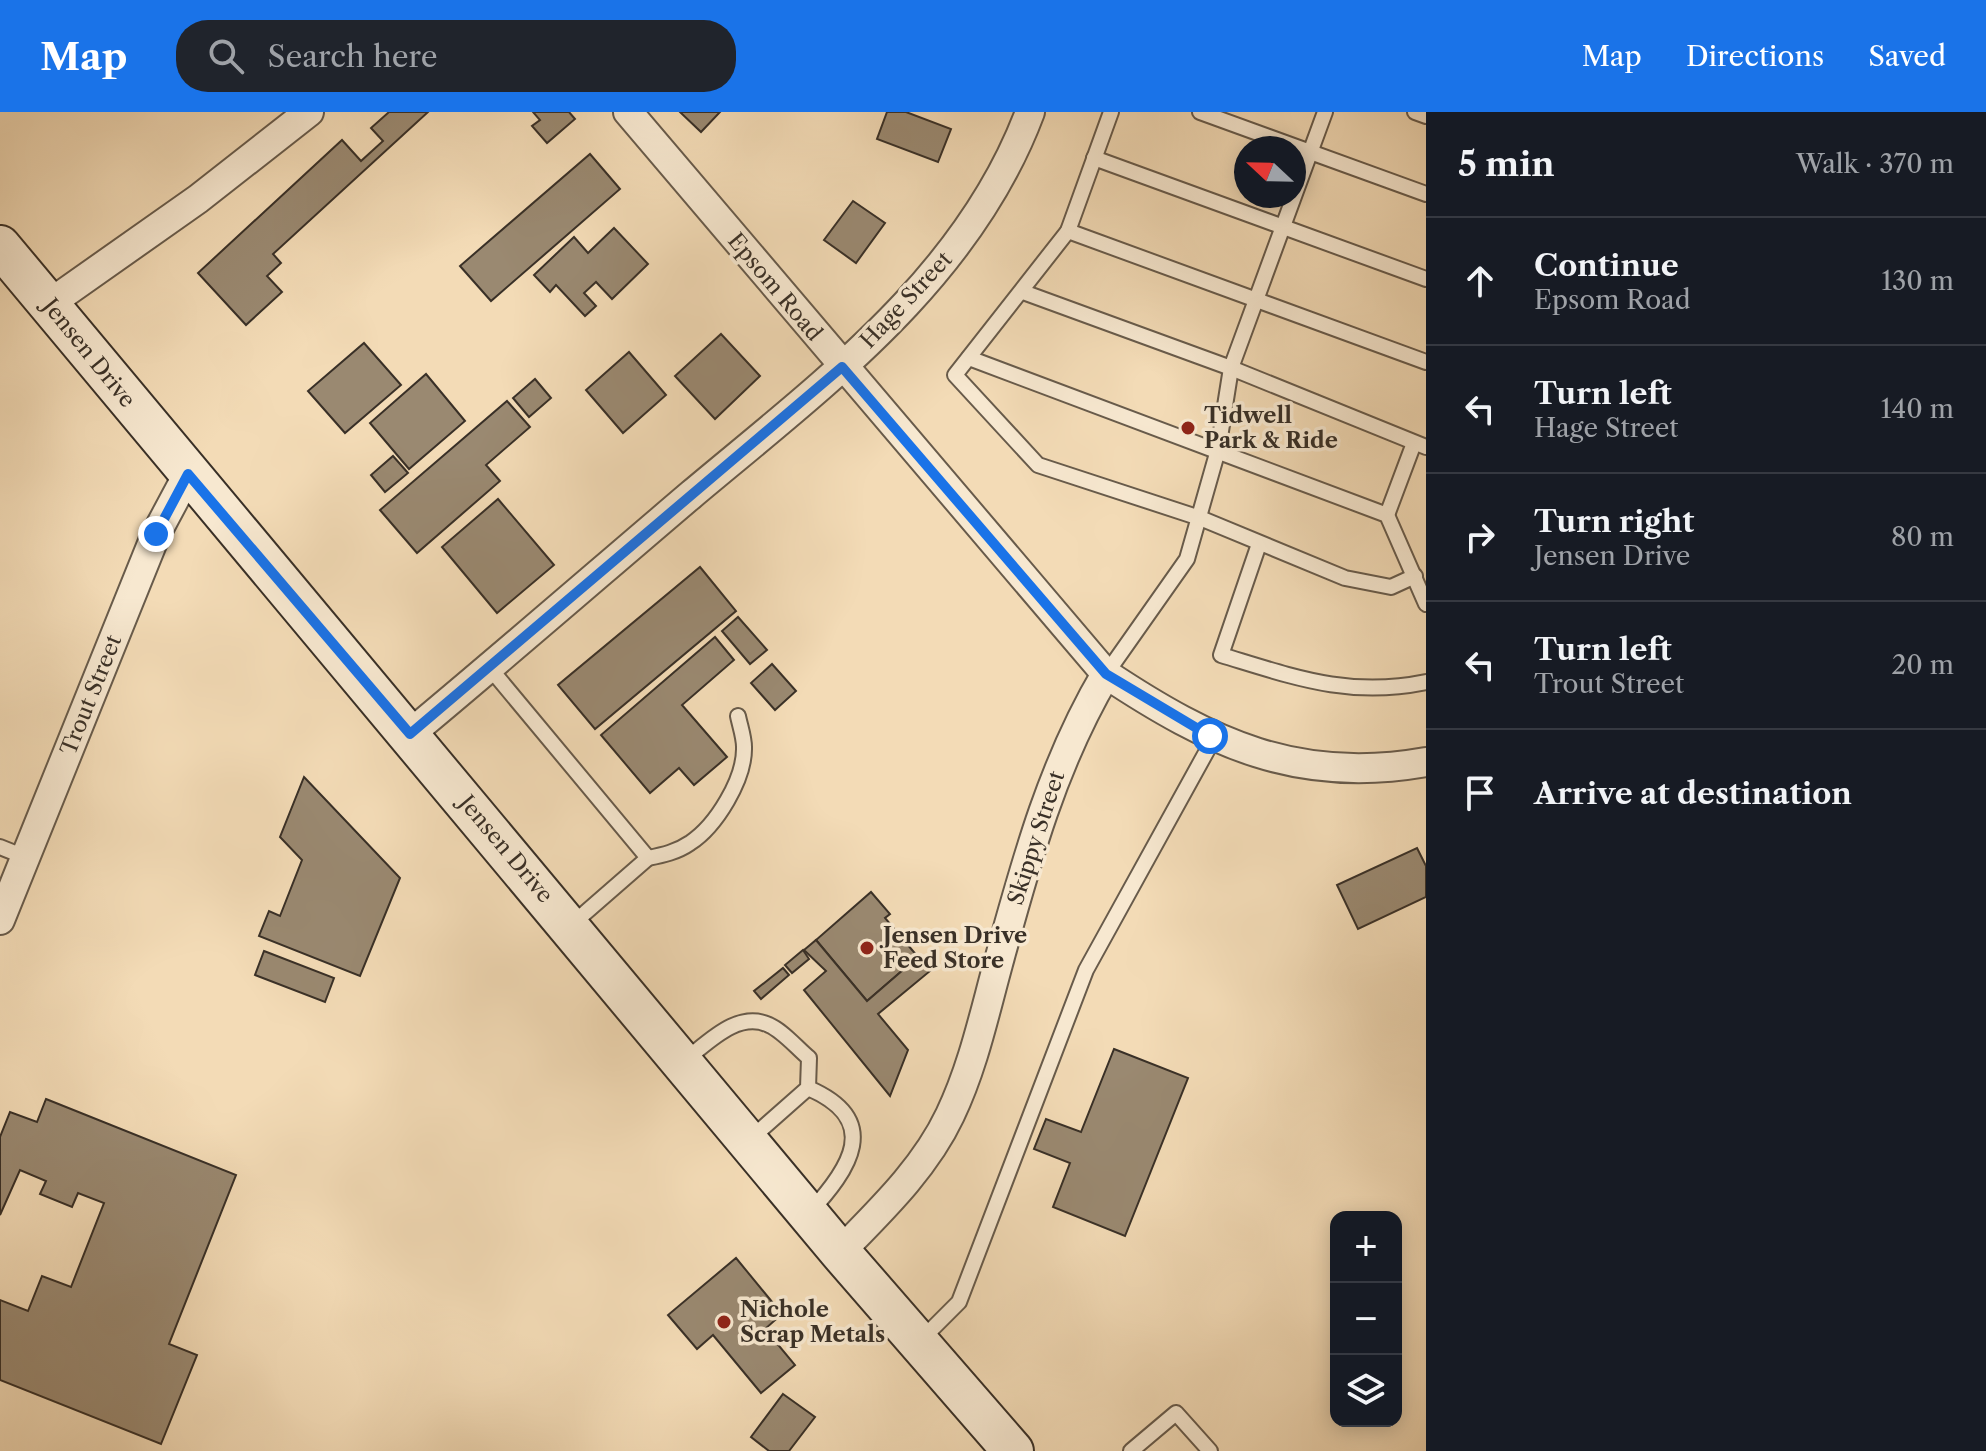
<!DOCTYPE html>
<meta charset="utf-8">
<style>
:root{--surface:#171b24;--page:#20242c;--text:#f1f3f6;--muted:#9ea1a6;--line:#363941;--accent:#1a73e8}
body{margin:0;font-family:"Libre Caslon Text",serif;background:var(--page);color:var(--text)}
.controls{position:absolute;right:24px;bottom:24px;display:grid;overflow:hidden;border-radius:16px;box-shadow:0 4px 20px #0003}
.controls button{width:72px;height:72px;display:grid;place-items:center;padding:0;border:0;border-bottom:2px solid var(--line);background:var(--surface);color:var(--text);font:40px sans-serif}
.compass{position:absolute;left:1234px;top:24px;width:72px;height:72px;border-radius:50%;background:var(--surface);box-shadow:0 4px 20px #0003;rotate:292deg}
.stop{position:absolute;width:24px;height:24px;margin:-18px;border:6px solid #1a73e8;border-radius:50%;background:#fff}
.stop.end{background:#1a73e8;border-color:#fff;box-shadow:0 2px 8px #0008}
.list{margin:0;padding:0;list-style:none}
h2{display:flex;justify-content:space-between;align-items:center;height:104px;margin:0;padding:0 32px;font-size:34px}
h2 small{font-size:26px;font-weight:400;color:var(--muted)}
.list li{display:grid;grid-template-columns:52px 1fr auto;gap:24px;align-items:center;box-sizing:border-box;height:128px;padding:0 32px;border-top:2px solid var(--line)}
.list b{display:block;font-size:30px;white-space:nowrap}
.list p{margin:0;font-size:26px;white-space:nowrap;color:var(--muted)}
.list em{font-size:26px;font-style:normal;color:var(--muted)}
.icon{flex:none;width:44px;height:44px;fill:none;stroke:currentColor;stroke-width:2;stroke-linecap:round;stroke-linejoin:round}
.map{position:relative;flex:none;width:1426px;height:1339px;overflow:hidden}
header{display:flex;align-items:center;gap:48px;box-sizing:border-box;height:112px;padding:0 40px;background:var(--accent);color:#fff}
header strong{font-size:38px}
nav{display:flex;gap:44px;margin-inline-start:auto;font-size:28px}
.search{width:560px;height:72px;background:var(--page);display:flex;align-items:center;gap:20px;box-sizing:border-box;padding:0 28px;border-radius:32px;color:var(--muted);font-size:30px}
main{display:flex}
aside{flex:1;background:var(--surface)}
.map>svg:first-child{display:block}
.building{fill:#9a8971;stroke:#393027;stroke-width:2}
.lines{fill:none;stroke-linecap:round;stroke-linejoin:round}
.lane-casing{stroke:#685b4b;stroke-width:18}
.street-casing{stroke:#685b4b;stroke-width:32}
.secondary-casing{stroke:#393027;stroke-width:44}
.lane{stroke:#f7e8d0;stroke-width:14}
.street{stroke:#f7e8d0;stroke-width:28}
.secondary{stroke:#f7e8d0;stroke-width:40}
.route{stroke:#1a73e8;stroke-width:10}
.poi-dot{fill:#8f2418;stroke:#f7e8d0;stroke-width:3}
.labels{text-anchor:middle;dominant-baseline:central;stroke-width:7;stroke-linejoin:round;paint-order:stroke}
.street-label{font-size:22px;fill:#393027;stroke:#f7e8d0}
.poi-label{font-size:22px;font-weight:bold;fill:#393027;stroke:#f7e8d0;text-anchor:start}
</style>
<header>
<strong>Map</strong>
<div class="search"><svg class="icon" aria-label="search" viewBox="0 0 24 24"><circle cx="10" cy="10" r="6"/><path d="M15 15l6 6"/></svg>Search here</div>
<nav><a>Map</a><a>Directions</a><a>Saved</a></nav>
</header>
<main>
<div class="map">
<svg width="1426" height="1339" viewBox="0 0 1426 1339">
<rect width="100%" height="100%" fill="#f3dbb6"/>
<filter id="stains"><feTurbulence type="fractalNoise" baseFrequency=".0025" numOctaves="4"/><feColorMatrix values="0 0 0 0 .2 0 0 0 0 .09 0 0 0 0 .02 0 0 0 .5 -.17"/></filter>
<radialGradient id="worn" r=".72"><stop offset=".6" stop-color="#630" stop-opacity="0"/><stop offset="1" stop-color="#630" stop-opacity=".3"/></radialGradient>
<g class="building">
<path d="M 389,0 L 428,0 L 273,142 L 281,151 L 267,164 L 282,180 L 246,213 L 198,161 L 342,28 L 361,49 L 383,29 L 371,16 Z"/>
<path d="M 533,0 L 569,0 L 575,7 L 547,31 L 532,14 L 540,8 Z"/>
<path d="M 680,0 L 720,0 L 701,20 Z"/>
<path d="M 887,0 L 906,0 L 951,17 L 938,50 L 877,27 Z"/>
<path d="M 590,42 L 620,77 L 491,189 L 460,154 Z"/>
<path d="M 853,89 L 885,111 L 856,151 L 824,128 Z"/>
<path d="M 614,116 L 648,152 L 612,187 L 596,170 L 584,181 L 596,194 L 585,204 L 556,173 L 550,180 L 534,163 L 574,125 L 588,141 Z"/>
<path d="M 721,222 L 760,264 L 715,307 L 675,264 Z"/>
<path d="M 364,231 L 401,273 L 345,321 L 308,279 Z"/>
<path d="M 629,240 L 666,283 L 623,321 L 586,278 Z"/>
<path d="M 426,262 L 465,309 L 409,357 L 370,311 Z"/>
<path d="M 535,267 L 551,286 L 529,305 L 513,286 Z"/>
<path d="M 507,289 L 530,315 L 486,353 L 500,369 L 417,441 L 380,398 Z"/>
<path d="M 393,344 L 408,361 L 385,380 L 371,363 Z"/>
<path d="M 498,387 L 554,453 L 497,501 L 442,435 Z"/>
<path d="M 700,455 L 736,499 L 595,617 L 558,573 Z"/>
<path d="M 738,505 L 767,538 L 750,552 L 722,519 Z"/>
<path d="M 715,525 L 734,548 L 682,593 L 727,645 L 694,673 L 679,656 L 650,681 L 601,623 Z"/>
<path d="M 772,552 L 796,579 L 775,598 L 751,571 Z"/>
<path d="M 304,665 L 400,766 L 360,864 L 259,824 L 269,799 L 280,804 L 302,748 L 280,725 Z"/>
<path d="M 1417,736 L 1426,754 L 1426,785 L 1358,817 L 1337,773 Z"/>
<path d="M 871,780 L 890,802 L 885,806 L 918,845 L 867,889 L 816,828 Z"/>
<path d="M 816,828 L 867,889 L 918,845 L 930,859 L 878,902 L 908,938 L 890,984 L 804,878 L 826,859 L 804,838 Z"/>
<path d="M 803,838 L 809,847 L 792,861 L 785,853 Z"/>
<path d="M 264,839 L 334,866 L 325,890 L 255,863 Z"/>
<path d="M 783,856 L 789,863 L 761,887 L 754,879 Z"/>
<path d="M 1114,937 L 1188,966 L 1125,1124 L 1053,1095 L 1070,1051 L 1034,1037 L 1046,1007 L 1081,1020 Z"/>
<path d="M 46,987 L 236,1063 L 169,1232 L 197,1243 L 161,1332 L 0,1268 L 0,1188 L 28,1199 L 42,1164 L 71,1175 L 104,1091 L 78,1081 L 72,1095 L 40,1082 L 46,1069 L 20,1058 L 0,1103 L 0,1025 L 10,1000 L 37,1010 Z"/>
<path d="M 736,1146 L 782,1202 L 765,1217 L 795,1253 L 761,1281 L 713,1223 L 697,1237 L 668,1203 Z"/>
<path d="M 783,1282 L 815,1305 L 789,1339 L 769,1339 L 751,1325 Z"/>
</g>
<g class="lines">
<defs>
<g id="lane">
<path d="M 1111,0 L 1068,119 L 955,263 L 1038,353 L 1200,406 L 1345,466 L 1391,475 L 1415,464"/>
<path d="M 1200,0 L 1426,82"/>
<path d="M 1415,0 L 1426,4"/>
<path d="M 1094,46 L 1426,167"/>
<path d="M 1068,119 L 1426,250"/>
<path d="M 1023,180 L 1231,256 L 1426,335"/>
<path d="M 969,246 L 1387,403 L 1426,492"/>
<path d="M 1387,403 L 1414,331"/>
<path d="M 1259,432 L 1221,543 C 1294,565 1349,586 1426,570"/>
<path d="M 489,555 L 648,746 L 570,814"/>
<path d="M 1106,562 L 1187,447 L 1218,338 L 1231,256 L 1325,0"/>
<path d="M 0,735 L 25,745"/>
<path d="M 648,746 C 663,743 677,740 690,731 C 716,714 745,667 744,635 C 744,625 740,614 738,604"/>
<path d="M 684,949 C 707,932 737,898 769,913 C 783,919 797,936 809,946 L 808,976 L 748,1029"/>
<path d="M 808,976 C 883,1008 850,1057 809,1101"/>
<path d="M 919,1230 L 959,1190 L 1086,858 L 1214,626"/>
<path d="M 1131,1339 L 1176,1301 L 1210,1339"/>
</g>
<g id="street">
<path d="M 628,0 L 1106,562 C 1210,631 1298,673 1426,650"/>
<path d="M 49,192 L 198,87 L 309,0"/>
<path d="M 410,622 C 505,543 598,462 692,382 C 823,272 968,166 1030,0"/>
<path d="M 0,808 L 156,422 L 188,362"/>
<path d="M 840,1140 C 881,1098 925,1056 950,1003 C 973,955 984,903 998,852 C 1026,750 1052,653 1106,562"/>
</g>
<path id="secondary" d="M 0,134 L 840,1140 L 1013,1339"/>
</defs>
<use href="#lane" class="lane-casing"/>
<use href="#street" class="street-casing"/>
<use href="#secondary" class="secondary-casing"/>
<use href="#lane" class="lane"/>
<use href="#street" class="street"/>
<use href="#secondary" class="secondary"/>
</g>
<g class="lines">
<path class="route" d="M 156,422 L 188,362 L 410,622 L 842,255 L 1106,562 L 1210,624"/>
</g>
<g class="poi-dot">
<circle cx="1188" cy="316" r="8"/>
<circle cx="867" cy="836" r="8"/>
<circle cx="724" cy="1210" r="8"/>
</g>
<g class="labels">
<g class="street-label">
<text transform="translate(775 175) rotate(50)">Epsom Road</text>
<text transform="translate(906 188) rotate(-47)">Hage Street</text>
<text transform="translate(89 241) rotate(51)">Jensen Drive</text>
<text transform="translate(91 583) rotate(-68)">Trout Street</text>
<text transform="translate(1036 726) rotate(-72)">Skippy Street</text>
<text transform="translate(506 737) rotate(50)">Jensen Drive</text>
</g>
<g class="poi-label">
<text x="1204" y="303">Tidwell<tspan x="1204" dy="25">Park &amp; Ride</tspan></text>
<text x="883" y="823">Jensen Drive<tspan x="883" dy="25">Feed Store</tspan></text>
<text x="740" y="1197">Nichole<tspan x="740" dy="25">Scrap Metals</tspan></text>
</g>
</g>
<rect width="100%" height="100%" filter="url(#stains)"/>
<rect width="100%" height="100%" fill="url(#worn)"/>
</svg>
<div class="controls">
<button>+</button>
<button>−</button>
<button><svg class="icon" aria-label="layers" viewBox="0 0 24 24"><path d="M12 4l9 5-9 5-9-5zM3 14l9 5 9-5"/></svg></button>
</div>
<svg class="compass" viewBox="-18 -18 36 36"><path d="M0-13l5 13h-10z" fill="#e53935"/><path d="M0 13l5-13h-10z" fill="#9ea1a6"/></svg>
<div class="stop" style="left:1210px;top:624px"></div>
<div class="stop end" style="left:156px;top:422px"></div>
</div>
<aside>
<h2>5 min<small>Walk · 370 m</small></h2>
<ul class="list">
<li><svg class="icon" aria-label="ahead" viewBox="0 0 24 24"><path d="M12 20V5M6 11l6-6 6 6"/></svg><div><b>Continue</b><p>Epsom Road</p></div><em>130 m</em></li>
<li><svg class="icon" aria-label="left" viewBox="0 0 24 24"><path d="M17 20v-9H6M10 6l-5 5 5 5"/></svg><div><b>Turn left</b><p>Hage Street</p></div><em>140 m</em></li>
<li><svg class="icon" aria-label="right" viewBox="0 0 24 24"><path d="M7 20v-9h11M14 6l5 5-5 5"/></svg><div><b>Turn right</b><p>Jensen Drive</p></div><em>80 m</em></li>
<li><svg class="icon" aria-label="left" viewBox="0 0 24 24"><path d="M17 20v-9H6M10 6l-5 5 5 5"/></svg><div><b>Turn left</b><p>Trout Street</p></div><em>20 m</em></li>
<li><svg class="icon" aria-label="arrive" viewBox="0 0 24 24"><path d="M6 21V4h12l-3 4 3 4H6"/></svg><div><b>Arrive at destination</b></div></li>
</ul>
</aside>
</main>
